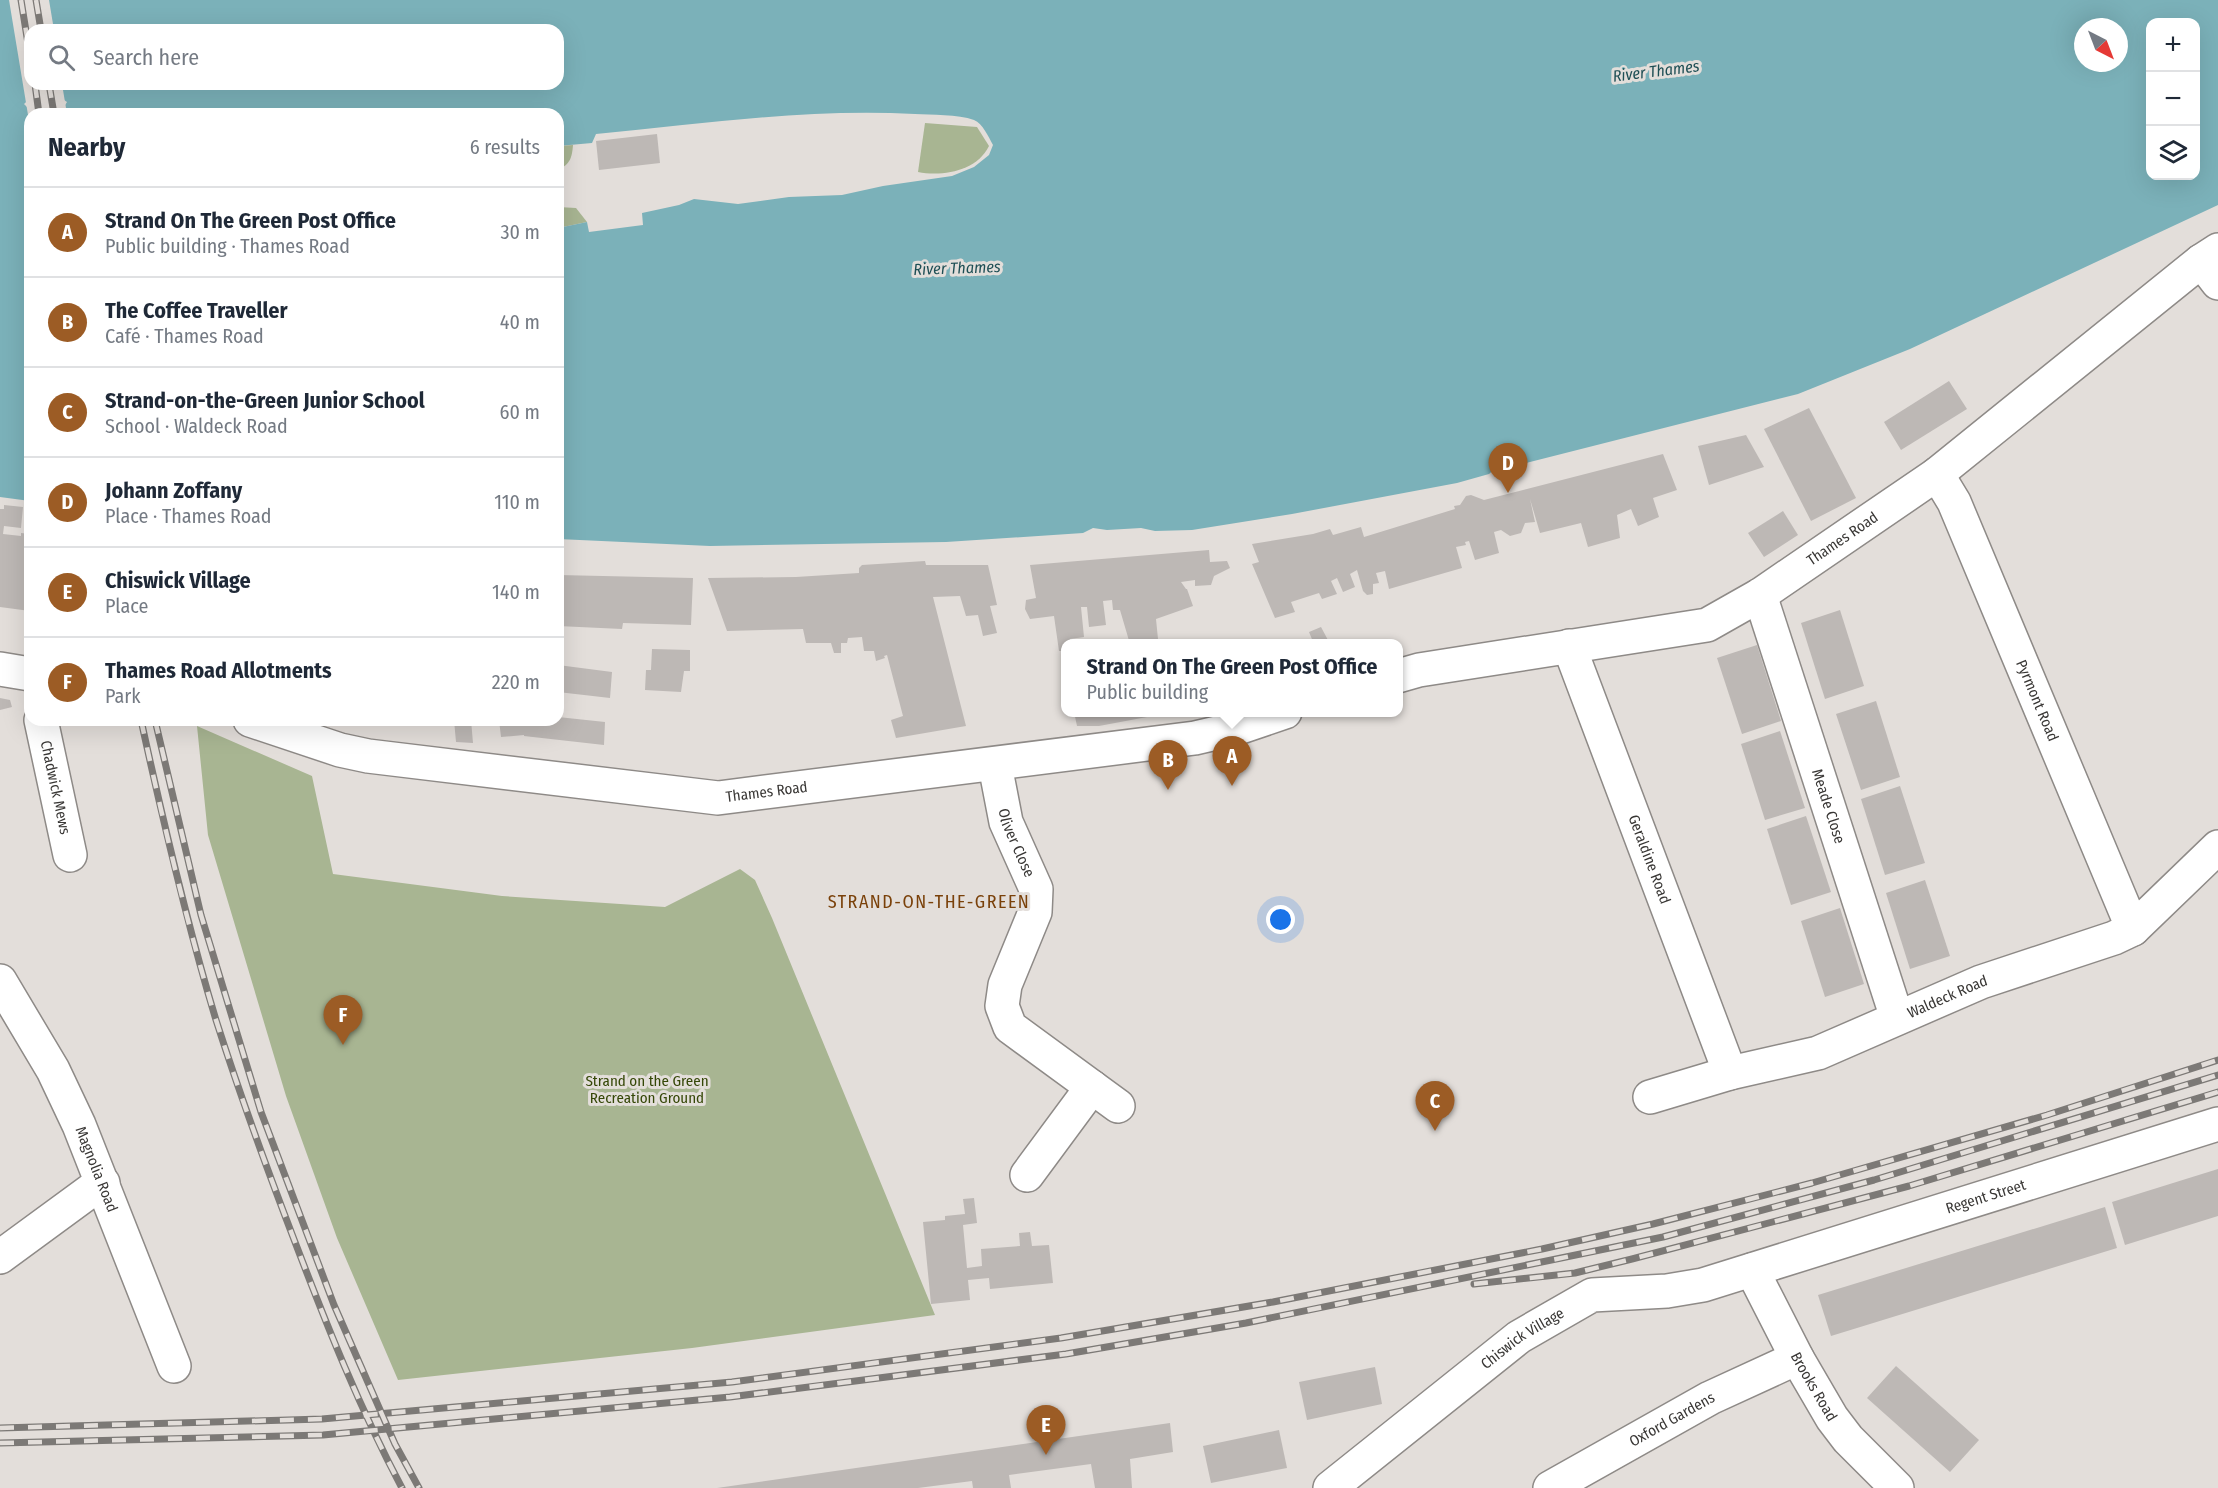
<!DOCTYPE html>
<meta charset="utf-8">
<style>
:root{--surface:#fff;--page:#f6f6f7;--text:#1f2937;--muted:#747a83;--line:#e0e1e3;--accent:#9c5c25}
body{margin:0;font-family:"Fira Sans Condensed",sans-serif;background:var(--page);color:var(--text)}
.controls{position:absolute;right:18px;top:18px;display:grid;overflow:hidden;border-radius:12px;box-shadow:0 6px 24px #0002}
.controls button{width:54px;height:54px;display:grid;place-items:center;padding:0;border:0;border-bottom:2px solid var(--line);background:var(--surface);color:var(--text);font:30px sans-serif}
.compass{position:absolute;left:2074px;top:18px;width:54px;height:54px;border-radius:50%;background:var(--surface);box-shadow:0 6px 24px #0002;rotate:138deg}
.you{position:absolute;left:1281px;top:920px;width:21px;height:21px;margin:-15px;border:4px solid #fff;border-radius:50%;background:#1a73e8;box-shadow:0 0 0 9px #1a73e833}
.badge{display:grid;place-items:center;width:39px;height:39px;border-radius:50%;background:var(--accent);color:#fff;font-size:20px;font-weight:700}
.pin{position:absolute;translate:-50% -50px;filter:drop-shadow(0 2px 3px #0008)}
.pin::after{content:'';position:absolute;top:32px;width:21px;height:18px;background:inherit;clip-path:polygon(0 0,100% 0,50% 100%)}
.popup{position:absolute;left:1061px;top:639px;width:342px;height:78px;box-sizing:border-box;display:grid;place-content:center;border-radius:12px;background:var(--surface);filter:drop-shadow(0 2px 4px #0005);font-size:20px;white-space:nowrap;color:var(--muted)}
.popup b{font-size:22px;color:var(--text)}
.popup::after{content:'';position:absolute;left:50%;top:100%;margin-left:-12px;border:12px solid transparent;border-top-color:var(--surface)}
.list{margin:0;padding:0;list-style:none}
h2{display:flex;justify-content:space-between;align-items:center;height:78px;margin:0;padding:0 24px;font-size:26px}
h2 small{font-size:20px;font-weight:400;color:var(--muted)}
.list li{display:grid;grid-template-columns:39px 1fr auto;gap:18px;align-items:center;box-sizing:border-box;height:90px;padding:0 24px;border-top:2px solid var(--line)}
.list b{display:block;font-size:22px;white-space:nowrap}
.list p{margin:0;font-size:20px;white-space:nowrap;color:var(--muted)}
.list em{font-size:20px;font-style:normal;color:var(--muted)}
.icon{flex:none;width:33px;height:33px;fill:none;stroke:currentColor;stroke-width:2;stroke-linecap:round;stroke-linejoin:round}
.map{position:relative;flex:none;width:2218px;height:1488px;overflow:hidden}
.search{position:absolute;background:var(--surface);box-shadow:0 6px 24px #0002;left:24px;top:24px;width:540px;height:66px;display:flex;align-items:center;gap:15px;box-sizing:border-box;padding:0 21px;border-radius:18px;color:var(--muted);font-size:22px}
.panel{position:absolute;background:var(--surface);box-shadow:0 6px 24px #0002;left:24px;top:108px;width:540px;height:618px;border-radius:18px}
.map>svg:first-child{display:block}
.green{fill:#a8b592}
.water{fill:#7bb1b9;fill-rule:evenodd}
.pier{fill:#e3deda}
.building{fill:#bdb8b5}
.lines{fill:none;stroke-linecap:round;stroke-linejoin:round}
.minor-casing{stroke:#8e8a87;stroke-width:36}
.minor{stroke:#fff;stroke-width:33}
.rail-casing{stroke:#7c7976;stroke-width:7}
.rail{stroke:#e3deda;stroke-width:4.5;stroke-dasharray:14;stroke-linecap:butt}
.labels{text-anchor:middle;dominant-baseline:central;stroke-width:6;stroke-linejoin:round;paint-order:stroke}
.street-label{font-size:15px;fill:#393735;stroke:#e3deda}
.park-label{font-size:15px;fill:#354707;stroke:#e3deda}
.water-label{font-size:16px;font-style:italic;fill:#1d4e54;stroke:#e3deda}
.quarter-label{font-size:18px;letter-spacing:1.5px;fill:#7a410a;stroke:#e3deda}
</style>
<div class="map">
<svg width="2218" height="1488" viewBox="0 0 2218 1488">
<rect width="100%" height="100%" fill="#e3deda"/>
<g class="green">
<path d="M 925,123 L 977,127 L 989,146 C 977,171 942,177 918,172 Z"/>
<path d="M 573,145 C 572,158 570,164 558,170 L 558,146 Z"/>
<path d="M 558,207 L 576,208 L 587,222 L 558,228 Z"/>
<path d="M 197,726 L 312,776 L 333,874 L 502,896 L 665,907 L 740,869 L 755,880 L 772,918 L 935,1315 L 692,1348 L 398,1380 L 337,1238 L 286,1096 L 208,835 Z"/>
</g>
<path class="water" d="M 0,0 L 2218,0 L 2218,205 L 1910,349 L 1798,394 L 1526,463 L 1514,465 L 1502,462 L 1489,474 L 1457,483 L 1292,514 L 1192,530 L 1155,531 L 1141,528 L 1107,530 L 1093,528 L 1083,533 L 946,542 L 710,546 L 558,539 L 558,228 L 587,222 L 589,232 L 643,225 L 642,213 L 679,205 L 694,199 L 738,204 L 789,197 L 842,195 L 883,186 L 952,176 L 974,167 L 989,155 L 993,145 C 988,136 983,124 974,120 C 958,114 931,115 915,114 C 808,108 702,124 596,134 L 592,143 L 558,146 L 558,114 L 30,114 L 30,501 L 0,497 ZM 2150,22 L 2196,22 L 2196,176 L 2150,176 ZM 2083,27 L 2119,27 L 2119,63 L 2083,63 ZM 30,30 L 558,30 L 558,84 L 30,84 ZM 64,100 L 67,102 L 64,107 L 28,108 L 24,104 L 27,101 Z"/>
<path class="pier" d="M 9,0 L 49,0 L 54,30 L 30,30 L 30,84 L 62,84 L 67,114 L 30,114 L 30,127 Z"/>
<g class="building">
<path d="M 657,134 L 660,163 L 599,170 L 596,141 Z"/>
<path d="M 1949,381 L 1967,409 L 1901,450 L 1884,422 Z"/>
<path d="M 1809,408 L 1856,498 L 1811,521 L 1764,429 Z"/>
<path d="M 1746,435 L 1764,467 L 1709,485 L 1698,446 Z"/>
<path d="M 1663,454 L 1677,490 L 1653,498 L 1659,517 L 1638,526 L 1631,509 L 1617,515 L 1620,538 L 1588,547 L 1581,523 L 1540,533 L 1530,499 L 1535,522 L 1525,523 L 1521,533 L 1510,536 L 1501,530 L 1494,532 L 1499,553 L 1475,560 L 1469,541 L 1465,542 L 1466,545 L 1456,547 L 1462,568 L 1389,589 L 1385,571 L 1376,573 L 1379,583 L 1373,584 L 1373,594 L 1367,595 L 1363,591 L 1357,570 L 1350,574 L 1355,587 L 1343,592 L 1337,578 L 1331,581 L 1337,594 L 1322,599 L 1319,593 L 1291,602 L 1295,612 L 1275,618 L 1252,564 L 1259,562 L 1252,544 L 1313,534 L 1330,529 L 1333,535 L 1361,527 L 1364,537 L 1455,509 L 1454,506 L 1460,505 L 1466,496 L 1471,495 L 1484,500 Z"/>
<path d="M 4,505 L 23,507 L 21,528 L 4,526 L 3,534 L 21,536 L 21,533 L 30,534 L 30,611 L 0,607 L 0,509 L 4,509 Z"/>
<path d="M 1783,511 L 1798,535 L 1764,557 L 1748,533 Z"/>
<path d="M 1209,550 L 1210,562 L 1227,561 L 1230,568 L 1214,576 L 1211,585 L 1195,586 L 1195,580 L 1181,582 L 1186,589 L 1187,589 L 1193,606 L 1156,619 L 1158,639 L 1130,644 L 1120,610 L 1113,610 L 1112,600 L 1103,601 L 1106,625 L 1089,627 L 1087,607 L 1081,607 L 1084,637 L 1070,639 L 1070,644 L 1065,644 L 1065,651 L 1059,651 L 1054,616 L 1030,619 L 1025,609 L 1026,600 L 1036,598 L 1030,565 Z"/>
<path d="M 925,561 L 926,565 L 988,565 L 997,605 L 990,606 L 997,633 L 983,636 L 978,615 L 966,616 L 960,596 L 933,597 L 966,726 L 896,738 L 891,720 L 903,716 L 887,655 L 884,656 L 885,658 L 876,661 L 874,651 L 864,651 L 862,637 L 848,638 L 847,643 L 841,643 L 841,653 L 834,653 L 831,643 L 806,643 L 803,629 L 727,631 L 708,578 L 796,577 L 859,573 L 859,568 L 862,565 Z"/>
<path d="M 558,575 L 693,578 L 691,625 L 623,623 L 622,629 L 558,626 Z"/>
<path d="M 1840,610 L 1864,686 L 1825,699 L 1801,623 Z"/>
<path d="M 1321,627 L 1329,642 L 1334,640 L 1335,644 L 1314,644 L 1309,632 Z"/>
<path d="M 1757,645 L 1781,721 L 1742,734 L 1717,658 Z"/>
<path d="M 652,649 L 690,650 L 690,671 L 684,671 L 681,692 L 645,690 L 646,670 L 651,670 Z"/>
<path d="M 558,665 L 612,672 L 610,698 L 558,692 Z"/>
<path d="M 0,698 L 10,700 L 12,707 L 0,710 Z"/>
<path d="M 1876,701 L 1900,777 L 1861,790 L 1836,714 Z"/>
<path d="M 1074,712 L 1163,712 L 1163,714 L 1099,726 L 1077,726 Z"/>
<path d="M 558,717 L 605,722 L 604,745 L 524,736 L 524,735 L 501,737 L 499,720 L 558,720 Z"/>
<path d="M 454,720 L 471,720 L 473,743 L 456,742 Z"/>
<path d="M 1780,731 L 1805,808 L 1765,820 L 1741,744 Z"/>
<path d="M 1900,786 L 1925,863 L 1885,875 L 1861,799 Z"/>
<path d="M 1806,816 L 1831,892 L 1791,905 L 1767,829 Z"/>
<path d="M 1925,880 L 1950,956 L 1910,969 L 1886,893 Z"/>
<path d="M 1840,908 L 1864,984 L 1825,997 L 1801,921 Z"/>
<path d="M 2218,1169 L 2218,1216 L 2125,1245 L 2112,1202 Z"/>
<path d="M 974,1198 L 977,1223 L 963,1225 L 967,1268 L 982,1266 L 981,1249 L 1020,1246 L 1019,1233 L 1030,1232 L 1032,1246 L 1049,1245 L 1053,1283 L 990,1289 L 989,1278 L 968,1280 L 970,1300 L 931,1304 L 923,1222 L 945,1220 L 945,1216 L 965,1214 L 963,1199 Z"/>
<path d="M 2105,1207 L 2117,1248 L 1831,1336 L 1818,1295 Z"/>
<path d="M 1896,1366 L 1979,1440 L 1950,1472 L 1867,1398 Z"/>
<path d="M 1375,1367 L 1382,1404 L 1307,1420 L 1299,1382 Z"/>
<path d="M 1170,1423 L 1173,1452 L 1130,1459 L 1132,1488 L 1095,1488 L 1091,1464 L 1009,1475 L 1011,1488 L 973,1488 L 972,1481 L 918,1488 L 717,1488 Z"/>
<path d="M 1279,1430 L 1287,1468 L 1211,1483 L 1203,1446 Z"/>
</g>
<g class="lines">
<defs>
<g id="minor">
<path d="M 2201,261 L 2218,283"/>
<path id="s1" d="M 1937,474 L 1954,502 L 2133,929"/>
<path id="s2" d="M 1760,595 L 1897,1018"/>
<path id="s3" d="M 1569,646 L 1730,1073"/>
<path d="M 0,669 L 30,674"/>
<path id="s4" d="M 1398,676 L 1419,670 L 1707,625 L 1760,595 L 1937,474 L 2201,261 L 2218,250"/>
<path id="s5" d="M 41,720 L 70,855"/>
<path id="s6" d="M 250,720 L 340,750 L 368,756 L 718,798 L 1195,738 L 1238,728 L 1285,712"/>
<path id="s7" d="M 995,765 L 1006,822 L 1036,889 L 1035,912 L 1005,985 L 1002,1006 L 1010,1027 L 1092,1087 L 1027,1175"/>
<path id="s8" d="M 0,981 L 53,1070 L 79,1125 L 174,1366"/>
<path d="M 1092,1087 L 1118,1106"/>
<path id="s9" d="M 1650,1097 L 1730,1073 L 1818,1053 L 1981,982 L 2114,938 L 2133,929 L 2218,847"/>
<path d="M 0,1257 L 90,1191 L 103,1183"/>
<path id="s10" d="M 1752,1270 L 1797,1358 L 1832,1418 L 1848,1439 L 1897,1488"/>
<path id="s11" d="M 1330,1488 L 1519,1337 L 1592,1295 L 1667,1291 L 1703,1285 L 2218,1124"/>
<path id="s12" d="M 1550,1488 L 1710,1398 L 1797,1358"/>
</g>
</defs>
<use href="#minor" class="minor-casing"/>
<use href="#minor" class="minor"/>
<defs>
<g id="rail">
<path d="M 21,0 L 30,56"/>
<path d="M 36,0 L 41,30"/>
<path d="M 35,84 L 39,114"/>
<path d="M 49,84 L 54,114"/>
<path d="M 141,720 C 163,821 186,921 216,1020 C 240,1095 267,1169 295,1242 C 327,1326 360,1409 402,1488"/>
<path d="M 155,720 L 201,915 L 261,1112 L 334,1305 L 395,1444 L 419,1488"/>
<path d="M 1474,1284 L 1575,1273 L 1632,1259 L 1909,1186 L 2218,1092"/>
<path d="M 0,1428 L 322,1419 L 732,1382 L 1061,1338 L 1273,1302 L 1542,1249 L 1653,1224 L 1812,1183 L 2047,1115 L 2218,1060"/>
<path d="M 0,1443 L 323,1435 L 730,1397 L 1066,1354 L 1246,1323 L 1663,1237 L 1874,1180 L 2218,1075"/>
</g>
</defs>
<use href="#rail" class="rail-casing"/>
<use href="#rail" class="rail"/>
</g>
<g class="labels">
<g class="street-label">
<text stroke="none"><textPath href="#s4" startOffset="474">Thames Road</textPath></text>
<text stroke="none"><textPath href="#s1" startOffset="248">Pyrmont Road</textPath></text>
<text stroke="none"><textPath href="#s5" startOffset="69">Chadwick Mews</textPath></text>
<text stroke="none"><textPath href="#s6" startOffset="525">Thames Road</textPath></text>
<text stroke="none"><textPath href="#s2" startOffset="222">Meade Close</textPath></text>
<text stroke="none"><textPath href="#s7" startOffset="81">Oliver Close</textPath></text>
<text stroke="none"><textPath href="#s3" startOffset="228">Geraldine Road</textPath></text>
<text stroke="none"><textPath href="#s9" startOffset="315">Waldeck Road</textPath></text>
<text stroke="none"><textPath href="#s8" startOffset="212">Magnolia Road</textPath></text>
<text stroke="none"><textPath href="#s11" startOffset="734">Regent Street</textPath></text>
<text stroke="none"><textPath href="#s11" startOffset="244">Chiswick Village</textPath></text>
<text stroke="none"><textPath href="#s10" startOffset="132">Brooks Road</textPath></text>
<text stroke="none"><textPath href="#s12" startOffset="140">Oxford Gardens</textPath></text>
</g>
<g class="park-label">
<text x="647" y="1081">Strand on the Green<tspan x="647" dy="17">Recreation Ground</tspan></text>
</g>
<g class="water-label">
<text transform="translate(1656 71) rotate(-7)">River Thames</text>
<text transform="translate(957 268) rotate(-2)">River Thames</text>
</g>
<g class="quarter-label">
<text x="929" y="902">STRAND-ON-THE-GREEN</text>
</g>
</g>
</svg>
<div class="controls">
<button>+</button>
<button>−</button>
<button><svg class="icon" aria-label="layers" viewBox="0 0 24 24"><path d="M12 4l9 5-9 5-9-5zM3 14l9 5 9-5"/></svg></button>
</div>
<svg class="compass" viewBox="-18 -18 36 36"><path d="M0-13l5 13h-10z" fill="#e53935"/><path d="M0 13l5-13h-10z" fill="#747a83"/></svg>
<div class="you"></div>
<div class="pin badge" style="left:1232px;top:786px">A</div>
<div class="popup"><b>Strand On The Green Post Office</b>Public building</div>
<div class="pin badge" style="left:1168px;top:790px">B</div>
<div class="pin badge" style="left:1435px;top:1131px">C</div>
<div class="pin badge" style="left:1508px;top:493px">D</div>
<div class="pin badge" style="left:1046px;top:1455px">E</div>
<div class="pin badge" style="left:343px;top:1045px">F</div>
<div class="search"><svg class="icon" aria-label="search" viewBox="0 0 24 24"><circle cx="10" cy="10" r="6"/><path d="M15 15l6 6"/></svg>Search here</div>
<section class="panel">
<h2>Nearby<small>6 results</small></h2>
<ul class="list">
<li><span class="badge">A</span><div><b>Strand On The Green Post Office</b><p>Public building · Thames Road</p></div><em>30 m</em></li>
<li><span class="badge">B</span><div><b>The Coffee Traveller</b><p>Café · Thames Road</p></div><em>40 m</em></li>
<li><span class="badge">C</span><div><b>Strand-on-the-Green Junior School</b><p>School · Waldeck Road</p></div><em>60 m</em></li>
<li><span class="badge">D</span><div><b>Johann Zoffany</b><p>Place · Thames Road</p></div><em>110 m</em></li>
<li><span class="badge">E</span><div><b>Chiswick Village</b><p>Place</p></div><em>140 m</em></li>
<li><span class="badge">F</span><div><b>Thames Road Allotments</b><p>Park</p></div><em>220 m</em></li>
</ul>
</section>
</div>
